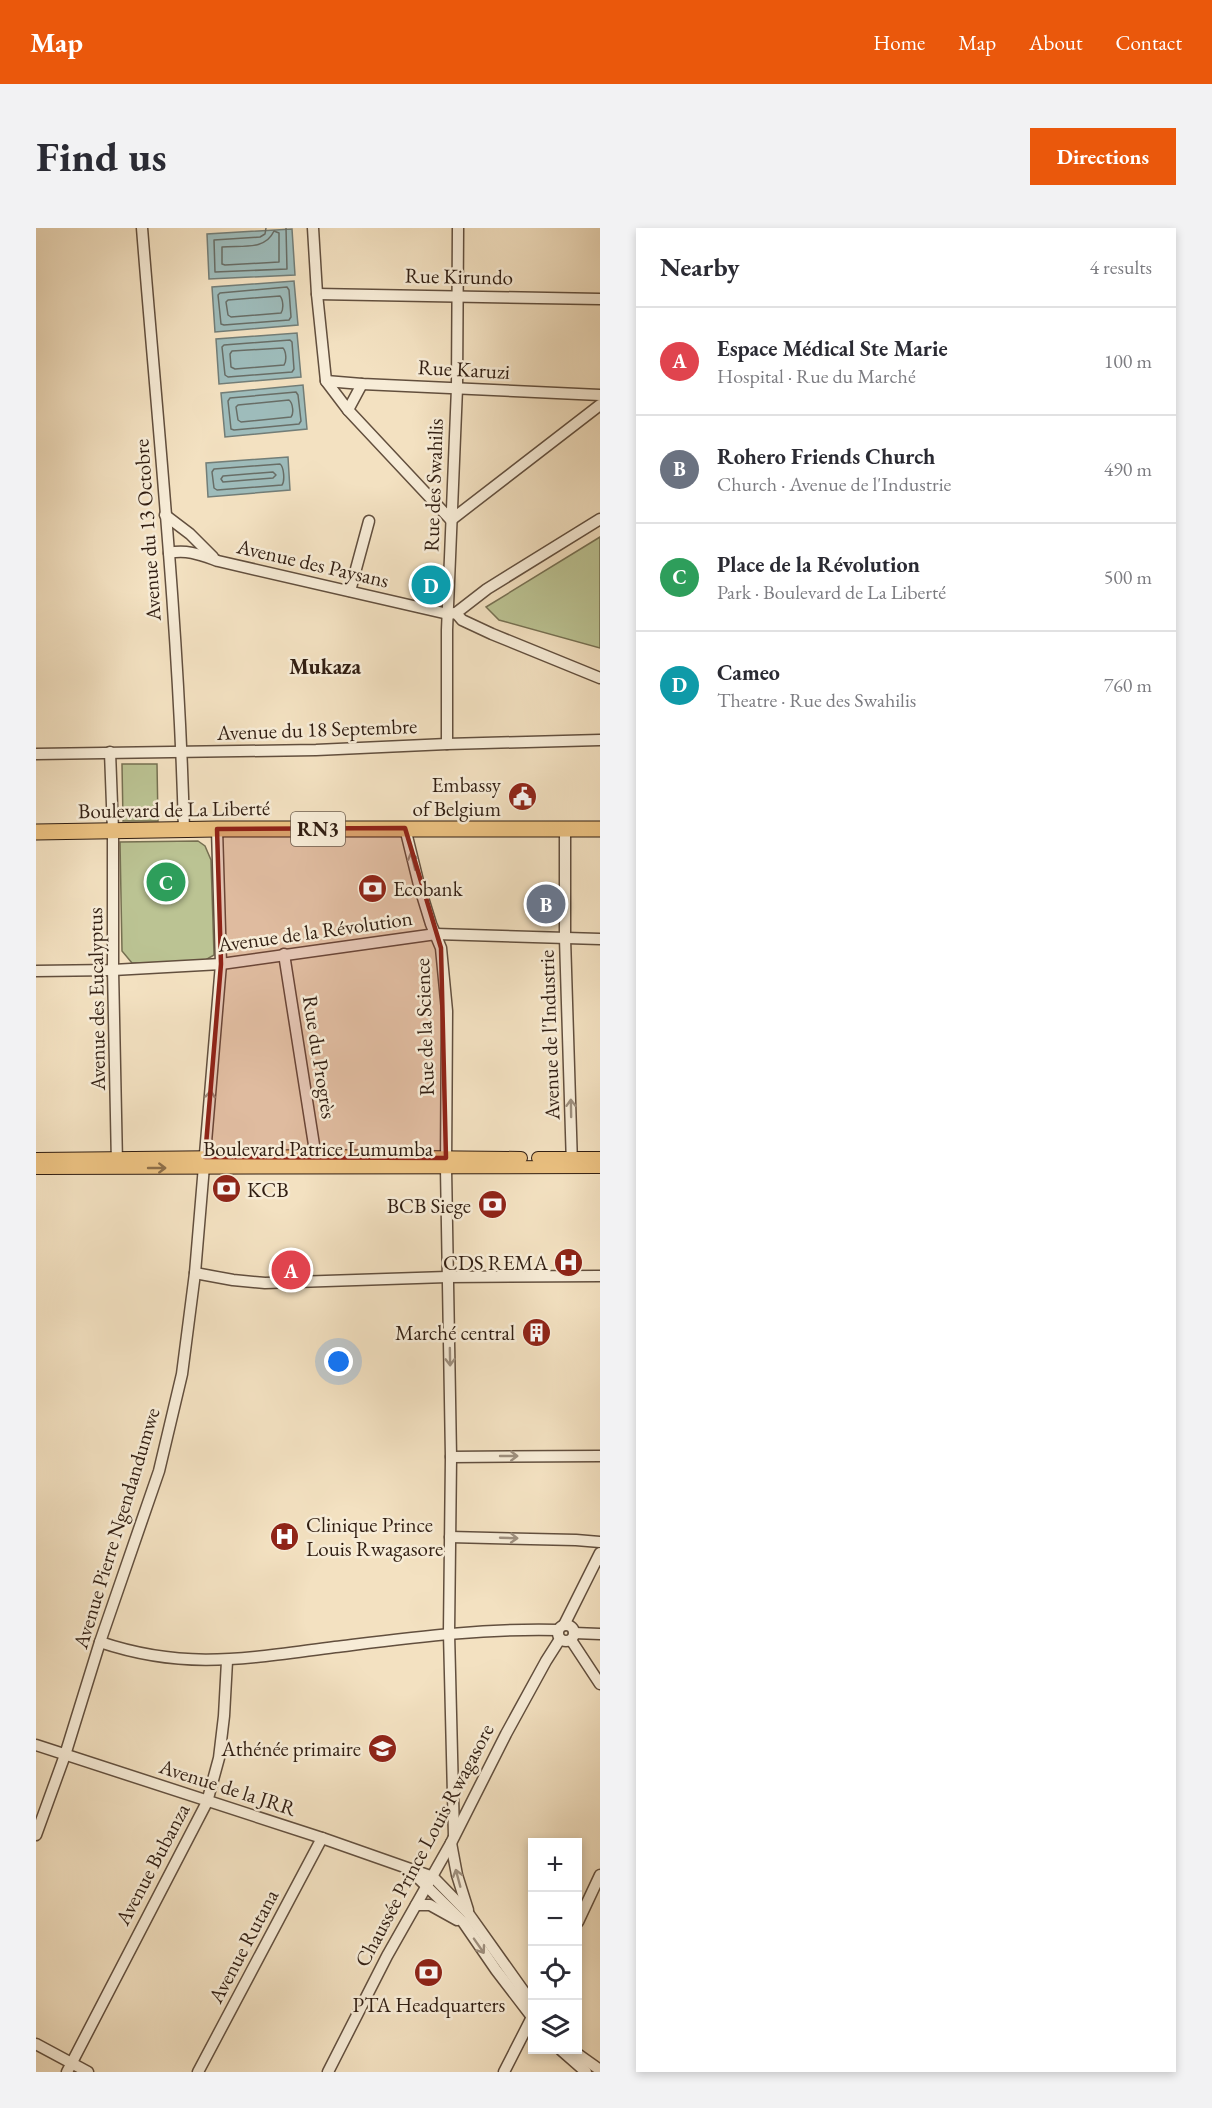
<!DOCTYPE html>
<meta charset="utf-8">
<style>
:root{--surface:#fff;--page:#f2f2f3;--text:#2b2b33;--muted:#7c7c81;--line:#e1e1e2;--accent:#ea580c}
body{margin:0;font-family:"EB Garamond",serif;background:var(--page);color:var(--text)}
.controls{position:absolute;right:18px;bottom:18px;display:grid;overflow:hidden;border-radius:0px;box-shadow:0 3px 9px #0003}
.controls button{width:54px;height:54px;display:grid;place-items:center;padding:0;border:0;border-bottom:2px solid var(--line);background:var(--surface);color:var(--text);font:30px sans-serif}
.you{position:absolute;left:303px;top:1134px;width:21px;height:21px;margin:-15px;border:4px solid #fff;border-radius:50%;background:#1a73e8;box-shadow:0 0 0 9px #1a73e833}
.badge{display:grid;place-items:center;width:39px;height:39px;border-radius:50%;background:var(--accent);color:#fff;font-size:20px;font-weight:700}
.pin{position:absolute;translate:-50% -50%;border:3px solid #fff;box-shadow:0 2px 6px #0006}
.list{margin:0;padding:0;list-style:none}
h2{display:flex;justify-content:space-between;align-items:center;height:78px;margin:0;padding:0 24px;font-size:26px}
h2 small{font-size:20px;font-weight:400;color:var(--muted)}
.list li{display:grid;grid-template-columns:39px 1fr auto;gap:18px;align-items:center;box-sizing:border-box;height:108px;padding:0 24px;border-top:2px solid var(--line)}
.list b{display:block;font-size:22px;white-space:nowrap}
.list p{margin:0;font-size:20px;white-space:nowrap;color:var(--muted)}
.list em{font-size:20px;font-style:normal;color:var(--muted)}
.icon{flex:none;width:33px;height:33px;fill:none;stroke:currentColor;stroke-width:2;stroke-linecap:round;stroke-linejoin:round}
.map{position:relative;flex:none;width:564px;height:1844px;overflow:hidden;border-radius:0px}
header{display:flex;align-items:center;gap:36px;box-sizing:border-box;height:84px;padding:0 30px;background:var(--accent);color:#fff}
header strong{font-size:28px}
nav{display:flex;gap:33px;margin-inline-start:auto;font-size:21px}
.intro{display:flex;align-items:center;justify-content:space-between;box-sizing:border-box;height:144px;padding:0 36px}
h1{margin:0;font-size:42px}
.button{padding:15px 27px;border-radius:0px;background:var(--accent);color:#fff;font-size:21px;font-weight:700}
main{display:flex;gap:36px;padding:0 36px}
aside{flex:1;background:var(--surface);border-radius:0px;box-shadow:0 3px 9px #0003}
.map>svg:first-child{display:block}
.green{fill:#bbc393;stroke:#767052;stroke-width:1.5}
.water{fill:#9ebcbb;stroke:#727d77;stroke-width:1.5}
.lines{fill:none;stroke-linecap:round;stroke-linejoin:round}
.shore{stroke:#686d66;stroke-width:1.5}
.minor-casing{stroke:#624f3e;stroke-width:13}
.major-casing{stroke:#311e12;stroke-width:14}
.highway-casing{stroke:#311e12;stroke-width:17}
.minor{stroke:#f7ecd7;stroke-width:10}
.major{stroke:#eac080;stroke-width:12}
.highway{stroke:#eac080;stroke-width:15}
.oneway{stroke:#9e8f7e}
.oneway2{stroke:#8e6f49}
.marked{fill:#8f2418;fill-opacity:0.2;stroke:#8f2418;stroke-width:4.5;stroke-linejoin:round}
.labels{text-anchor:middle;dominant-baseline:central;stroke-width:5;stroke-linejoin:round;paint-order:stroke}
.shield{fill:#f7ecd7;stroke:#6c5c4d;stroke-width:1.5}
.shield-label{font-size:20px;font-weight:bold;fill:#311e12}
.street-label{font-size:21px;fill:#311e12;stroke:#f7ecd7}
.poi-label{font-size:21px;fill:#311e12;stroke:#f7ecd7;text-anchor:end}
.neighbourhood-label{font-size:22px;font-weight:bold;fill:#311e12;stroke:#f7ecd7}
</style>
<header>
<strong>Map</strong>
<nav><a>Home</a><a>Map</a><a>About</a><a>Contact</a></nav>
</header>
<div class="intro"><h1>Find us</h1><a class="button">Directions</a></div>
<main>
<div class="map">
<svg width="564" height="1844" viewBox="0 0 564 1844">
<rect width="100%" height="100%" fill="#f3e1c1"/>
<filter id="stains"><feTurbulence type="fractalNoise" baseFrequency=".00333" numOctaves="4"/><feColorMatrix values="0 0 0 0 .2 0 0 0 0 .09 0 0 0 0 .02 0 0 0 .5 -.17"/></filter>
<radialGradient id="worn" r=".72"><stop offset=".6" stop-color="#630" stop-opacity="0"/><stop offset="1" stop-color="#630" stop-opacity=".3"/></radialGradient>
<g class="green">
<path d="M 564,309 L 564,420 L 463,392 L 450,379 Z"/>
<path d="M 86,536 L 121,536 L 122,593 L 87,593 Z"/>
<path d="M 162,613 L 169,618 L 175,632 L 178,727 L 166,734 L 96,735 L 86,723 L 84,614 Z"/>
</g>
<g class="water">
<path d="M 256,1 L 259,47 L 173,51 L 171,6 Z"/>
<path d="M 258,53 L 262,97 L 179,104 L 176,59 Z"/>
<path d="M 261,105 L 265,149 L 183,156 L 180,111 Z"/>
<path d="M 267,157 L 271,201 L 189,209 L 185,165 Z"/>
<path d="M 252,229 L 254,262 L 172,269 L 170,235 Z"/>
</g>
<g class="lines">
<g class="shore">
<path d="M 230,0 L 229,6 L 224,9 L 178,12 L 179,44 L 251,41 L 250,0"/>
<path d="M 238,3 L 243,5 L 243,34 L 189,37 L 186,36 L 186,19 C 205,17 229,23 238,3 Z"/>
<path d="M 251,59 L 253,62 L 255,89 L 253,92 L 188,97 L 185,96 L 182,67 L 184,65 Z"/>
<path d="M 244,68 C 247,71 248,81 245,85 L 195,89 L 192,87 L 190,74 L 192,72 Z"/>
<path d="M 254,112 L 256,114 L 258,141 L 256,144 L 192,149 L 189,147 L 186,119 L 188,117 Z"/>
<path d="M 247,120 C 250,123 251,133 248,137 L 199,141 L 195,139 L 194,126 L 196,123 Z"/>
<path d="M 260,164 L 262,167 L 265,193 L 263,196 L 198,202 L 195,201 L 192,173 L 194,170 Z"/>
<path d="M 253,172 C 257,175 258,186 255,189 L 205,194 L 202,192 L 200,179 L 202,177 Z"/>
<path d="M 244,236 C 248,239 249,253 246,257 L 181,262 L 178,260 L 176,244 L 178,241 Z"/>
<path d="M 237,244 L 240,247 L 237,250 L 187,254 L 185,251 L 187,248 Z"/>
</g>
<defs>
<g id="minor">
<path d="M 106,0 C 122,200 143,401 148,602"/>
<path d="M 277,0 L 281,66 L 290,153 L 312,182 L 415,292 L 564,177"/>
<path d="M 281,66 L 564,71"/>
<path d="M 290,153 L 326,156 L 564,167"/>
<path d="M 312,182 L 326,156"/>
<path d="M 129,287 L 154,306 L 177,329"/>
<path d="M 133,325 C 151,321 165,327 182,333 L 412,386 L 420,385"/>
<path d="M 314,363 L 333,293"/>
<path d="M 420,385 L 451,361 L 564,291"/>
<path d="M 420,385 L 426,392 L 456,406 L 564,450"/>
<path d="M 411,516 L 411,402 L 421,160 L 422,0"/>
<path d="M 74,524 L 77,603 L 77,742 L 81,936"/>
<path d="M 0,526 L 280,522 L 411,516 L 564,512"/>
<path d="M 369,600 L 383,657 L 395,696 L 405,720 L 411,783 L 410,940 L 415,1229 L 413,1405 L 418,1608"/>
<path d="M 529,602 L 529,710 L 536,937"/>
<path d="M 248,726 L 281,936"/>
<path d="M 0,743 L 77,742 L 185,736 L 400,706 L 564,711"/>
<path d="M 159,1045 L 197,1052 L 229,1055 L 411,1049 L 564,1048"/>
<path d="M 415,1229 L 564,1228"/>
<path d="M 414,1309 L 540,1312 L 564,1314"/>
<circle cx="530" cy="1405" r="8"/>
<path d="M 528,1397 L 564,1325"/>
<path d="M 538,1405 L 564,1406"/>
<path d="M 535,1412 L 564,1456"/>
<path d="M 64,1414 C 150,1443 212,1430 299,1419 C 373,1410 447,1400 522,1402"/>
<path d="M 0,1517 L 286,1610 L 397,1649 L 432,1685 L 496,1775"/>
<path d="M 0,1607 L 29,1527 L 64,1414 L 123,1243 L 146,1146 L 159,1045 L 185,736 L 181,601"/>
<path d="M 415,1615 L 421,1647 L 432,1682"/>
<path d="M 374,1642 L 427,1694 L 460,1742 L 496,1789"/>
<path d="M 380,1677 L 394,1677 L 421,1692"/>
<path d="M 542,1694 L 564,1647"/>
<path d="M 0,1816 L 52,1844"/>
<path d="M 525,1822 L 550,1844"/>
<path d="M 536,1822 L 564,1842"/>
<path d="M 31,1844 L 171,1574 L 183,1530 L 188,1488 L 191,1433"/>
<path d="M 162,1844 L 286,1610"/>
<path d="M 292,1844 L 351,1728 L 415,1615 L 470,1506 L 510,1433 L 524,1411"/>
<path d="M 468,1844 L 496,1789"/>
</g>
<g id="major">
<path d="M 502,930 L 564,930"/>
<path d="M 0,931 L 280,928 L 485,930"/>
<path d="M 0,940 L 564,939"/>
</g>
<path id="highway" d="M 0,604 L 181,601 L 564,601"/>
</defs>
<use href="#minor" class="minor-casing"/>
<use href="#major" class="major-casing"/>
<use href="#highway" class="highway-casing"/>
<use href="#minor" class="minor"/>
<use href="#major" class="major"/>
<use href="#highway" class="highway"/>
</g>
<defs><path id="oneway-shaft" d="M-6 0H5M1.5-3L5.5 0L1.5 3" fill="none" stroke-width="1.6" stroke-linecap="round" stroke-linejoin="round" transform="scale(1.5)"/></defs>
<g class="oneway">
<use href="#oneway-shaft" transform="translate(377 633) rotate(-104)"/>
<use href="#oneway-shaft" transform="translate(174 871) rotate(-85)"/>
<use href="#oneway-shaft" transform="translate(535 880) rotate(-91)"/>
<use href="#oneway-shaft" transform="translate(414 1129) rotate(89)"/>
<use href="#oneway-shaft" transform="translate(473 1228)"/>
<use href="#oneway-shaft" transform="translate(473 1310) rotate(2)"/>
<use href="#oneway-shaft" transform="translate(422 1650) rotate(-105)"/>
<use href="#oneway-shaft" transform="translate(443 1718) rotate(55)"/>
</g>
<use class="oneway2" href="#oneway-shaft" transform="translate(121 940)"/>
<path class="marked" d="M 369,600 L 405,720 L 410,930 L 169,929 L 185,736 L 181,601 Z"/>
<defs>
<symbol id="civic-disc" viewBox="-11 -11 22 22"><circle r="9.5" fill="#8f2418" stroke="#f7ecd7"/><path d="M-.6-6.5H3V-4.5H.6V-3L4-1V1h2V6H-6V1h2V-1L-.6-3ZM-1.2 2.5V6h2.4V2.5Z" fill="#fff"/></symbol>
<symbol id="bank-disc" viewBox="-11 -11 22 22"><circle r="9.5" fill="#8f2418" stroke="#f7ecd7"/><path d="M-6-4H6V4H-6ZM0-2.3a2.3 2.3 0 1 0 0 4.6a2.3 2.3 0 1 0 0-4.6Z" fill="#fff"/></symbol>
<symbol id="hospital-disc" viewBox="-11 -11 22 22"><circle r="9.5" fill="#8f2418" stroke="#f7ecd7"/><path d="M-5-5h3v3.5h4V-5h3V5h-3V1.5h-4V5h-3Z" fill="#fff"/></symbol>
<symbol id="building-disc" viewBox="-11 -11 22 22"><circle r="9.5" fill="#8f2418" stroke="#f7ecd7"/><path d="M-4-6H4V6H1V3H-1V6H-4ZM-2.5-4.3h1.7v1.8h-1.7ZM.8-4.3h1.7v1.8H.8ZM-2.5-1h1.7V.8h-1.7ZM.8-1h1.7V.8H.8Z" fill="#fff"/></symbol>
<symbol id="school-disc" viewBox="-11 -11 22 22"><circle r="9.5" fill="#8f2418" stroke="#f7ecd7"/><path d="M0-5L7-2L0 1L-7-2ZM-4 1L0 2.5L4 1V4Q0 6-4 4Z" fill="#fff"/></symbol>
</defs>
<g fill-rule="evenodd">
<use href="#civic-disc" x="470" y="552" width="33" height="33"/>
<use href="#bank-disc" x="320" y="644" width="33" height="33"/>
<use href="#bank-disc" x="174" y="944" width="33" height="33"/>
<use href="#bank-disc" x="440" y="960" width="33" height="33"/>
<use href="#hospital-disc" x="516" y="1018" width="33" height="33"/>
<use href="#building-disc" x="484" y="1088" width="33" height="33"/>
<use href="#hospital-disc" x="232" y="1292" width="33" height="33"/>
<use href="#school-disc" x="330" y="1504" width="33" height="33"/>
<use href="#bank-disc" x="376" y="1728" width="33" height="33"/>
</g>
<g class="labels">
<rect class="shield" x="255" y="584" width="54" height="34" rx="4.5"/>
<g class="shield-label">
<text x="282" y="601">RN3</text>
</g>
<g class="street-label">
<text transform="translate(423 48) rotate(1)">Rue Kirundo</text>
<text transform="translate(428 141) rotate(3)">Rue Karuzi</text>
<text transform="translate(397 257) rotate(-88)">Rue des Swahilis</text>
<text transform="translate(111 302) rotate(-94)">Avenue du 13 Octobre</text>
<text transform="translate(277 335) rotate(13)">Avenue des Paysans</text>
<text transform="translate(281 501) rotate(-2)">Avenue du 18 Septembre</text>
<text transform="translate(138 581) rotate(-1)">Boulevard de La Liberté</text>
<text transform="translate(279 703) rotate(-8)">Avenue de la Révolution</text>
<text transform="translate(60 771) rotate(-91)">Avenue des Eucalyptus</text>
<text transform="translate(388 799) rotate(-92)">Rue de la Science</text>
<text transform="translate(513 807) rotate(-92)">Avenue de l'Industrie</text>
<text transform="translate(284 829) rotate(81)">Rue du Progrès</text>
<text x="282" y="920">Boulevard Patrice Lumumba</text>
<text transform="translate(80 1300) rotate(-73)">Avenue Pierre Ngendandumwe</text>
<text transform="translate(192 1559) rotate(18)">Avenue de la JRR</text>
<text transform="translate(388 1617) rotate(-62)">Chaussée Prince Louis Rwagasore</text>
<text transform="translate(116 1636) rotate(-62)">Avenue Bubanza</text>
<text transform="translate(207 1718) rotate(-62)">Avenue Rutana</text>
</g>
<g class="poi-label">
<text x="465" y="556">Embassy<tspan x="465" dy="24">of Belgium</tspan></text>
<text x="357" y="660" text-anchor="start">Ecobank</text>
<text x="211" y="961" text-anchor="start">KCB</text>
<text x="435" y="977">BCB Siege</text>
<text x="512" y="1034">CDS REMA</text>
<text x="479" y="1104">Marché central</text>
<text x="270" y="1296" text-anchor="start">Clinique Prince<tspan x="270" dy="24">Louis Rwagasore</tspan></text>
<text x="325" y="1520">Athénée primaire</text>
<text x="393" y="1776" text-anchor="middle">PTA Headquarters</text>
</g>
<g class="neighbourhood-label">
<text x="289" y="438">Mukaza</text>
</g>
</g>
<rect width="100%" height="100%" filter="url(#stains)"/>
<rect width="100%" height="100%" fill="url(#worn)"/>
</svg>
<div class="controls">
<button>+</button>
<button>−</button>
<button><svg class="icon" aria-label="locate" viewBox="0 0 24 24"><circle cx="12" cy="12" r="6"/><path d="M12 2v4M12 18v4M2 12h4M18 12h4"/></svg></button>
<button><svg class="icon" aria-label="layers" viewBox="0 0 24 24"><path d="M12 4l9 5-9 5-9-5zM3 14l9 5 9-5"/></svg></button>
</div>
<div class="you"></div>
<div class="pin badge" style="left:255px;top:1042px;background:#e0444e">A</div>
<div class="pin badge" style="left:510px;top:676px;background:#6b7280">B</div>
<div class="pin badge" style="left:130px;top:654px;background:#2e9e5b">C</div>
<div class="pin badge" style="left:395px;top:357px;background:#0f9aa8">D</div>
</div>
<aside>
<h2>Nearby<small>4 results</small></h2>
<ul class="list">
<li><span class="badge" style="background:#e0444e">A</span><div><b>Espace Médical Ste Marie</b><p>Hospital · Rue du Marché</p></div><em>100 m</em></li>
<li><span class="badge" style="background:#6b7280">B</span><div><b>Rohero Friends Church</b><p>Church · Avenue de l'Industrie</p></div><em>490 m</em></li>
<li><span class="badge" style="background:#2e9e5b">C</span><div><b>Place de la Révolution</b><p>Park · Boulevard de La Liberté</p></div><em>500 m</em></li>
<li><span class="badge" style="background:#0f9aa8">D</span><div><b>Cameo</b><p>Theatre · Rue des Swahilis</p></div><em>760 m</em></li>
</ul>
</aside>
</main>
